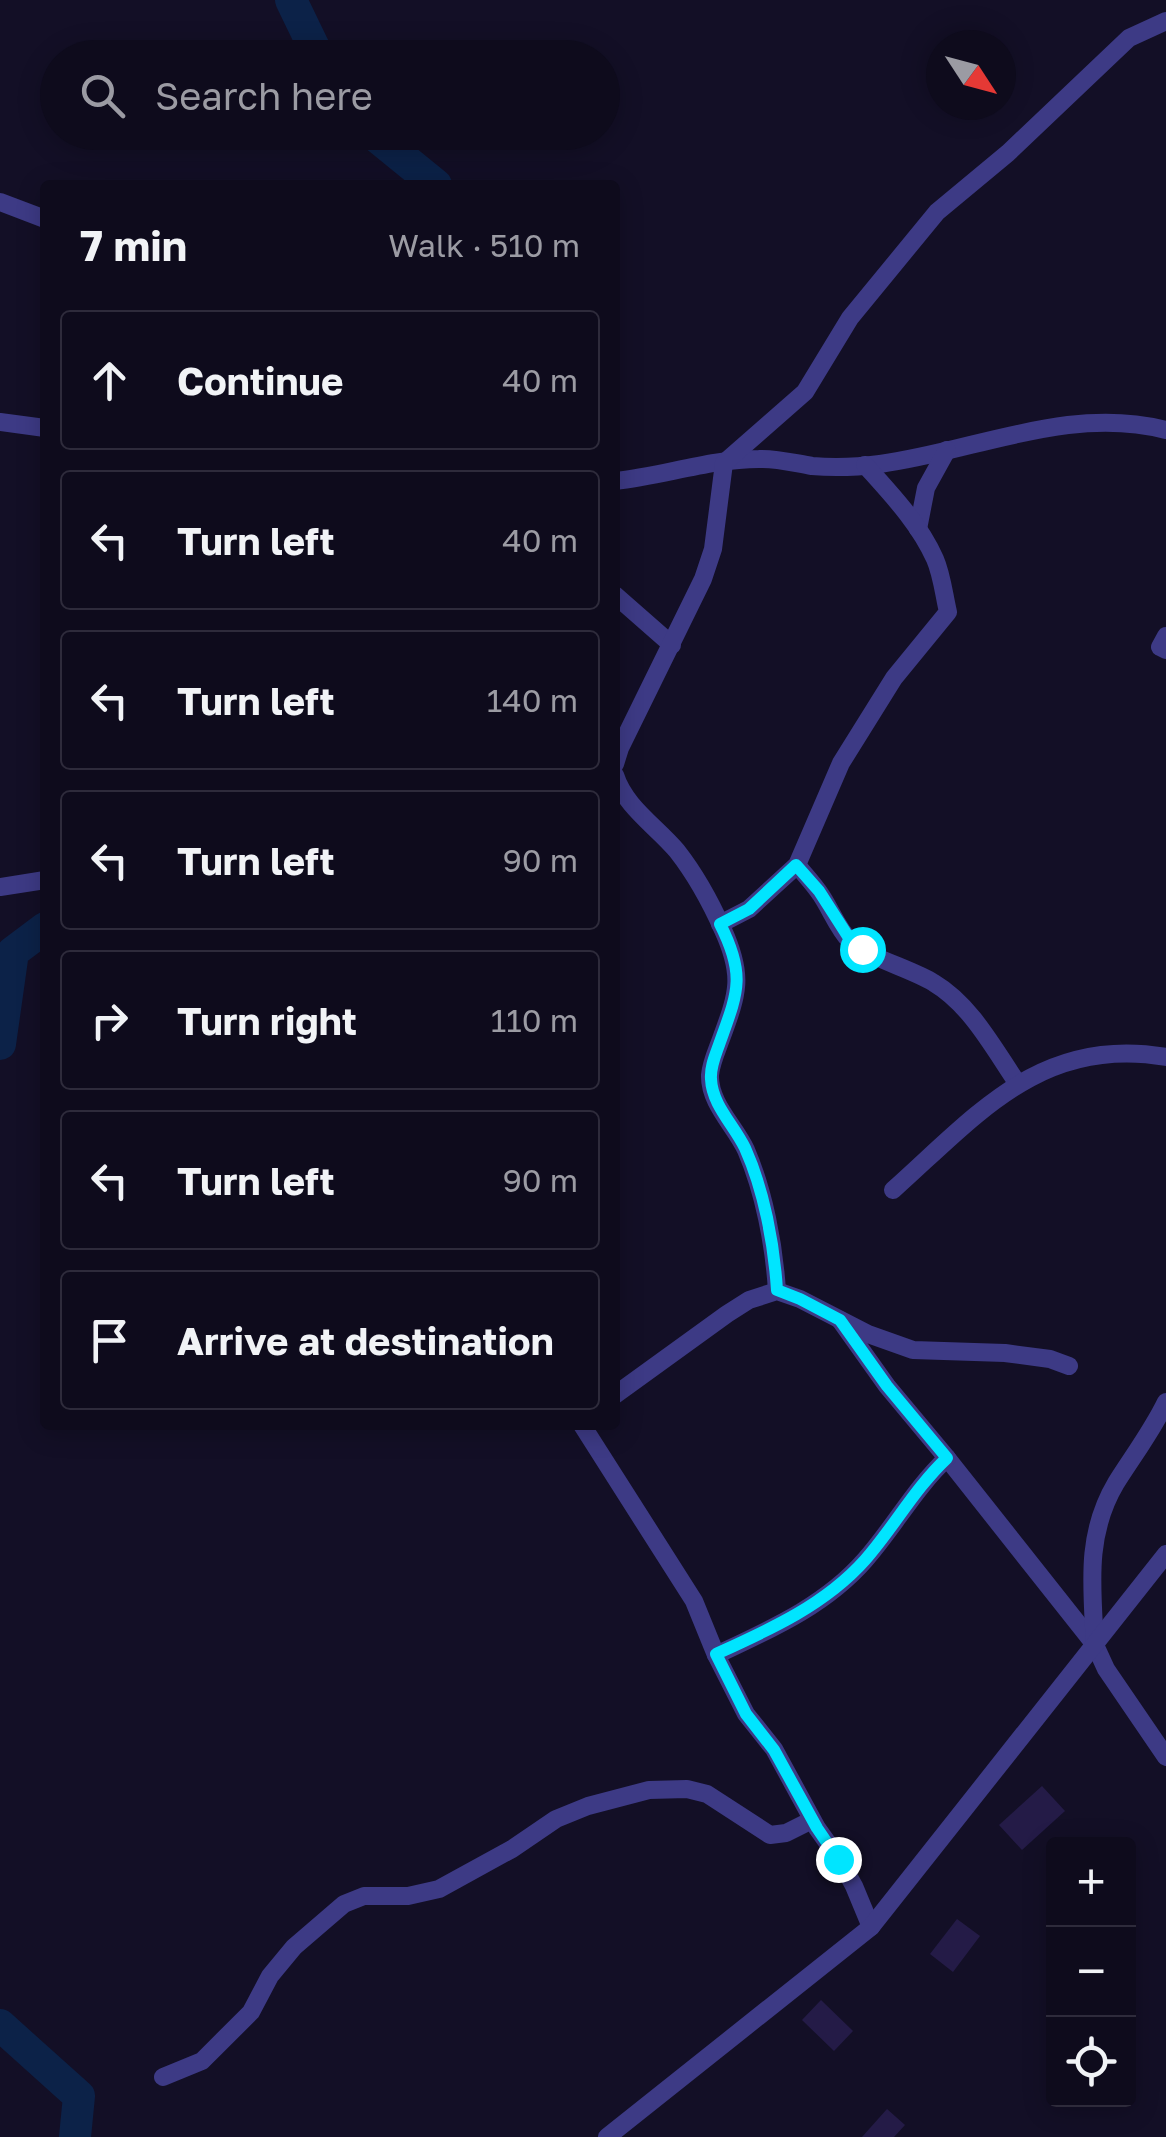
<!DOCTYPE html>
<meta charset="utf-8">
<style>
:root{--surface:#0e0b1c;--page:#1c1929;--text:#f1f3f6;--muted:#9b9ba3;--line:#2e2b3b}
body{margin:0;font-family:"Golos Text",sans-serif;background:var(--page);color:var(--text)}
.controls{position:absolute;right:30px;bottom:30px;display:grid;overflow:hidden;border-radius:10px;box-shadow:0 5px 25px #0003}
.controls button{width:90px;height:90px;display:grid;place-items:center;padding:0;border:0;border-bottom:2px solid var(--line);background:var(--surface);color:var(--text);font:50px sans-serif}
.compass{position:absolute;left:926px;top:30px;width:90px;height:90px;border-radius:50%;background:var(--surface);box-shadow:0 5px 25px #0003;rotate:126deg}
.stop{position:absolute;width:30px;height:30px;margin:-22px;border:8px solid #00e5ff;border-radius:50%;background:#fff}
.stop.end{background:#00e5ff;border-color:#fff;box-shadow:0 2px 10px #0008}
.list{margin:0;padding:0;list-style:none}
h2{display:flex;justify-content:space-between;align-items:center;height:130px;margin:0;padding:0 40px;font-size:42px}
h2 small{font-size:32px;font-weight:400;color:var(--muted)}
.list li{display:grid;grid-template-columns:65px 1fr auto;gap:30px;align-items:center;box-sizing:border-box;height:140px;margin:0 20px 20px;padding:0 20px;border:2px solid var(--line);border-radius:10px}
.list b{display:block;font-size:38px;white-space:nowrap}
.list em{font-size:32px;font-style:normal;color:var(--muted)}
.icon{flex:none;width:55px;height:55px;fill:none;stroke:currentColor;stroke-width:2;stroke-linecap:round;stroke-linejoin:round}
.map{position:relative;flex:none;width:1166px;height:2137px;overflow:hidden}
.search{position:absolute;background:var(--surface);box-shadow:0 5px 25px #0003;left:40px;top:40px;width:580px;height:110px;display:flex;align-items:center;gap:25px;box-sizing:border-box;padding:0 35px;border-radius:55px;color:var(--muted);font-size:38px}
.panel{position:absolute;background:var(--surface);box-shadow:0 5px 25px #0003;left:40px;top:180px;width:580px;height:1250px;border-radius:10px}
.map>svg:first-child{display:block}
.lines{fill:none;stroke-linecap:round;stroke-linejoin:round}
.river{stroke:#0c2248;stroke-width:32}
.building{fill:#241b47}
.minor{stroke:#3d3a85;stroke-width:18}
.route{stroke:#00e5ff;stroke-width:12}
</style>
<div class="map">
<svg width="1166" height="2137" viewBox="0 0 1166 2137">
<rect width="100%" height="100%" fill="#130f26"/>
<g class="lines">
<g class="river">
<path d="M 291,0 L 319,58"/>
<path d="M 371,132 L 436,185"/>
<path d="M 0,1044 L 13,952 L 45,928"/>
<path d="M 0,2025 L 79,2096 L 75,2137"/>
</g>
</g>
<g class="building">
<path d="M 1042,1786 L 1065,1811 L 1022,1850 L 999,1825 Z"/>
<path d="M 957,1919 L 980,1936 L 953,1972 L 930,1954 Z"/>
<path d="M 821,2000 L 853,2031 L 834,2051 L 802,2020 Z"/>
<path d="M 887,2109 L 905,2125 L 894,2137 L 862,2137 Z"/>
</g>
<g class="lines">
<g class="minor">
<path d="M 0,202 L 45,219"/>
<path d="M 0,422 L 45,428"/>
<path d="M 615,481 C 663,476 710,459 759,459 C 776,458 794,463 812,466 C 834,468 858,467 880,464 C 976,451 1069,405 1166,430"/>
<path d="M 918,529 L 926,488 L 947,450"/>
<path d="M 615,595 L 672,645"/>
<path d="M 1166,636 L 1160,647 L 1166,650"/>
<path d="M 615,764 L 620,748 L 703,579 L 713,549 L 724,463 L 805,392 L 850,318 L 937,212 L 1008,153 L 1129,38 L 1166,21"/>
<path d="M 615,775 C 625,807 656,826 677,851 C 695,874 711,903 723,930 C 744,976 738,993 721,1039 C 717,1050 711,1063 710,1075 C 709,1103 735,1126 746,1150 C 764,1192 774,1244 777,1291"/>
<path d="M 797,865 C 805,875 814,884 821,895 C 831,910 838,929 850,941 C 866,957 912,969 934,983 C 971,1005 994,1049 1018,1084"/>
<path d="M 0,887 L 45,880"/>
<path d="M 720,924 L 749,909 L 797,865 L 841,763 L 894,678 L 948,612 C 944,595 942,575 935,559 C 919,523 891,494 865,465"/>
<path d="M 893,1190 C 976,1116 1041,1035 1166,1057"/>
<path d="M 840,1320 L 887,1386 L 947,1458 L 1095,1645 L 1106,1669 L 1166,1757"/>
<path d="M 615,1395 L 727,1314 L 749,1300 L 777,1291 L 800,1299 L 868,1334 L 913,1350 L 1005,1353 L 1050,1359 L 1069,1366"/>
<path d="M 582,1425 L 694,1601 L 716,1655 L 746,1714 L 774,1749 L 817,1828 L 839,1859 L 854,1886 L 871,1927"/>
<path d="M 1095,1645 C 1092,1587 1085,1535 1116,1483 C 1133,1456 1152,1431 1166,1402"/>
<path d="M 716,1655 C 769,1630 825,1606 865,1560 C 894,1527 915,1488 947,1458"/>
<path d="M 163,2077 L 202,2061 L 251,2012 L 270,1976 L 294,1947 L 344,1904 L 364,1896 L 408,1896 L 439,1889 L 512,1849 L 556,1819 L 588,1806 L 649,1790 L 687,1789 L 707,1794 L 770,1835 L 786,1833 L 812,1820"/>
<path d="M 607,2137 L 871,1927 L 1166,1554"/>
</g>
</g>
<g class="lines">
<path class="route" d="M 838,1859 L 817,1828 L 774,1750 L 746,1714 L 716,1654 C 769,1630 825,1605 865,1560 C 894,1527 915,1488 947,1458 L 887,1386 L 840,1320 L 800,1299 L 777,1290 C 774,1244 764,1190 745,1148 C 734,1125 712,1105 711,1079 C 710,1066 716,1054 720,1042 C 738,992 746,975 720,924 L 749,909 L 796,865 L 819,891 L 851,941 L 862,949"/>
</g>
</svg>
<div class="controls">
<button>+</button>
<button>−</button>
<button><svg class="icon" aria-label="locate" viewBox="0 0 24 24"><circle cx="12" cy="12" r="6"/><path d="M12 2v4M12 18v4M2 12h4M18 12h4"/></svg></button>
</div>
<svg class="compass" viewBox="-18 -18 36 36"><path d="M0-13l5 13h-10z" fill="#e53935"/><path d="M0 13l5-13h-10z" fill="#9b9ba3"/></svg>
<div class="stop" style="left:862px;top:949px"></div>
<div class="stop end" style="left:838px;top:1859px"></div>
<div class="search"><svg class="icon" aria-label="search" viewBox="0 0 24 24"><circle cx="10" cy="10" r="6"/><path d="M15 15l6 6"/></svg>Search here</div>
<section class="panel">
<h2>7 min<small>Walk · 510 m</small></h2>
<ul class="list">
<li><svg class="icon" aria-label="ahead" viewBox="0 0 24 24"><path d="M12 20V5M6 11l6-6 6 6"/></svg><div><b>Continue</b></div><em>40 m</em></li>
<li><svg class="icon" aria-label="left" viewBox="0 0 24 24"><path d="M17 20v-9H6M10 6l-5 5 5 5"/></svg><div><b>Turn left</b></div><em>40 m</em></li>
<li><svg class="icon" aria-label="left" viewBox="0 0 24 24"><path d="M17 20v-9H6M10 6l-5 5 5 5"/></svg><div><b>Turn left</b></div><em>140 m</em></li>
<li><svg class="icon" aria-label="left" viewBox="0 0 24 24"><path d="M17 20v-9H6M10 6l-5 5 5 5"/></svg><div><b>Turn left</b></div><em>90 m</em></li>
<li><svg class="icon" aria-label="right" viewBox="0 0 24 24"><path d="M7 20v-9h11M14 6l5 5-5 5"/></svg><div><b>Turn right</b></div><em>110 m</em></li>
<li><svg class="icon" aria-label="left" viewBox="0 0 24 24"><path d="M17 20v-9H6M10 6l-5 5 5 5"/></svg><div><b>Turn left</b></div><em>90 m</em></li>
<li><svg class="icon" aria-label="arrive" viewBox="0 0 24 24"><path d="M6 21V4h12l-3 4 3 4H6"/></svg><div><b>Arrive at destination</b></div></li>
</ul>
</section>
</div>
